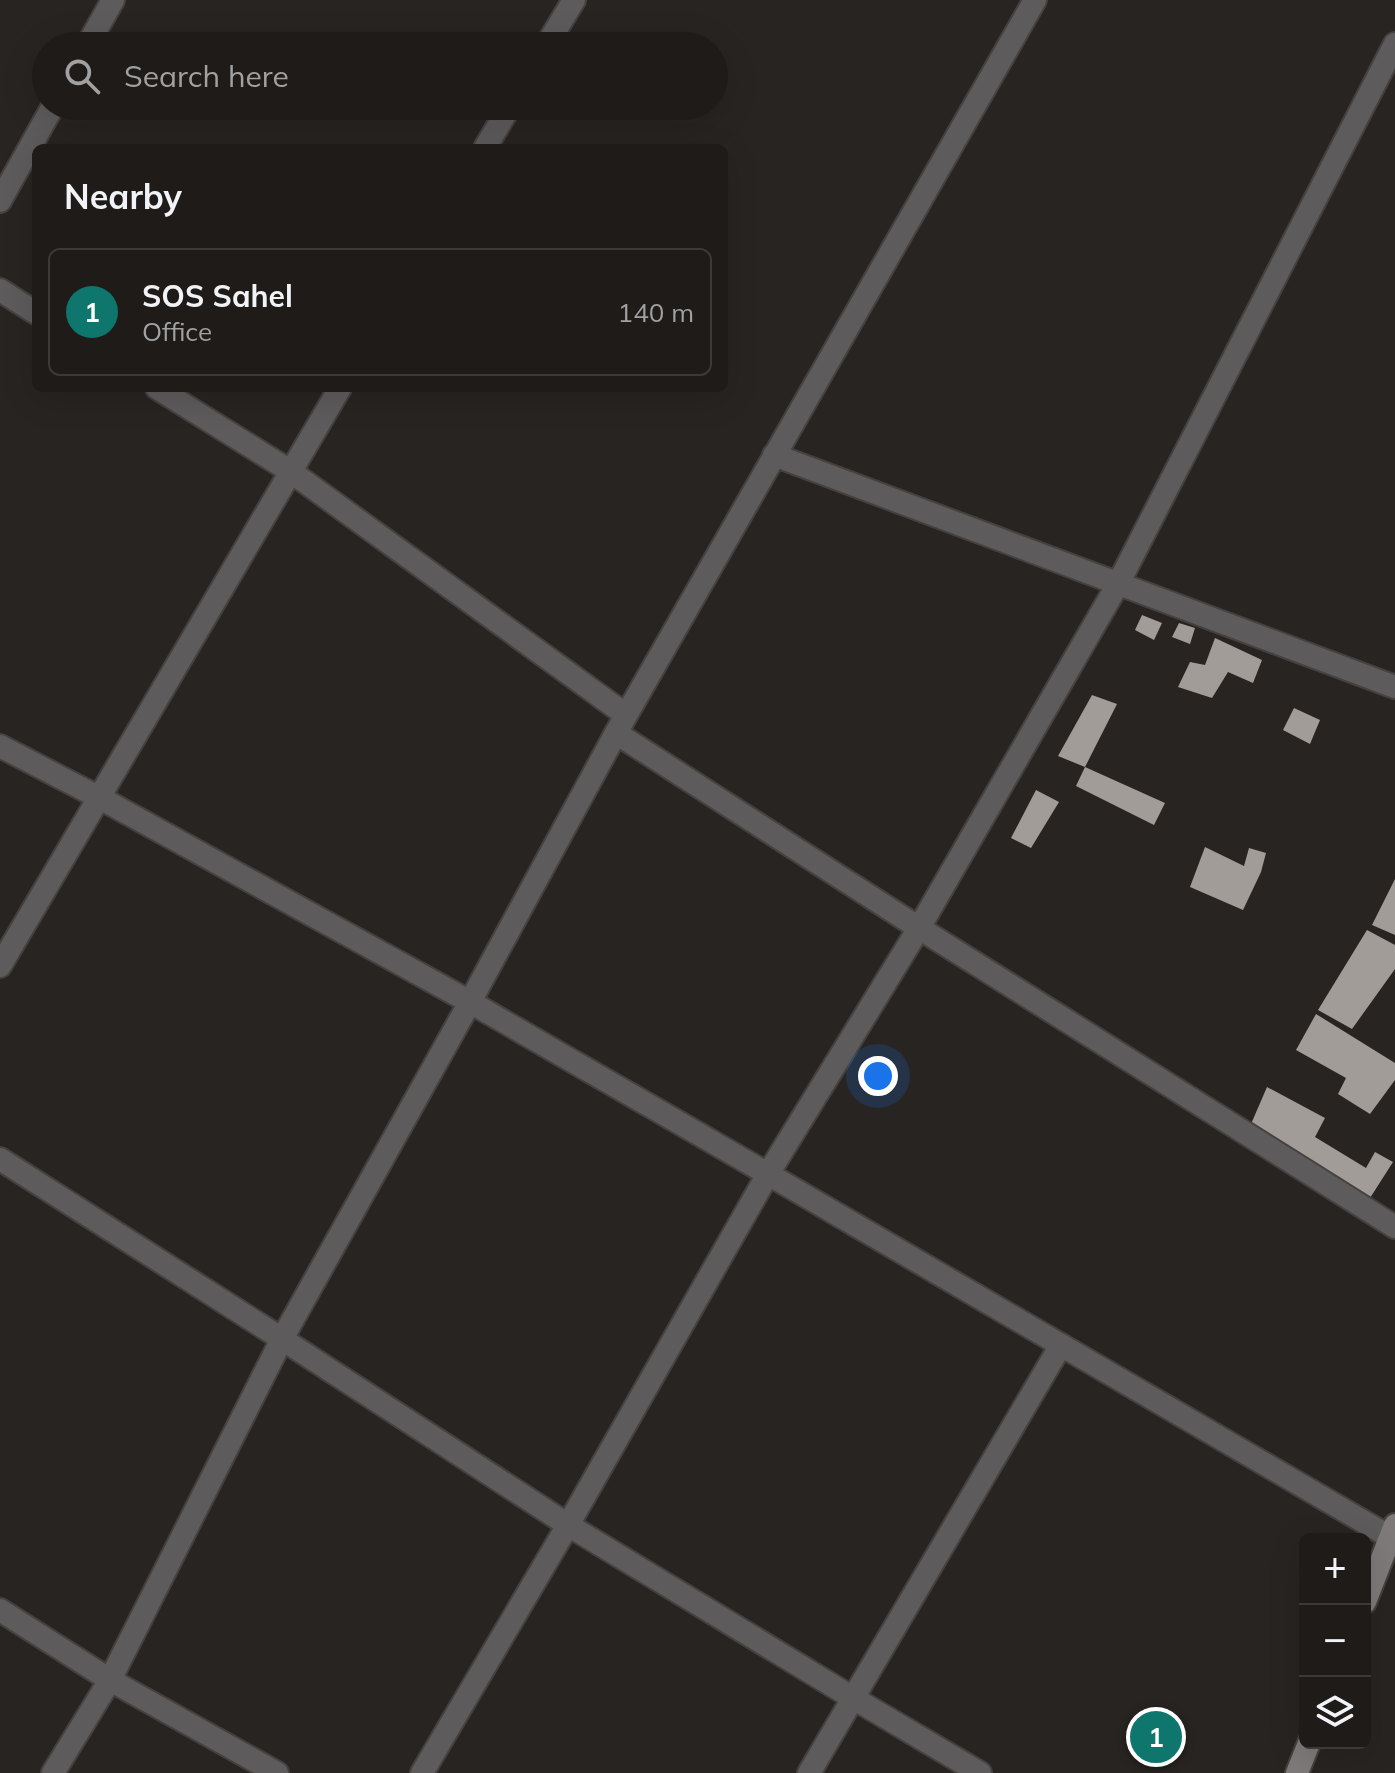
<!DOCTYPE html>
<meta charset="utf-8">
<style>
:root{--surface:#1e1b19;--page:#262422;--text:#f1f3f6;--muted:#a1a1a2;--line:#3c3938;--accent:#0f766e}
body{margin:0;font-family:Mulish,sans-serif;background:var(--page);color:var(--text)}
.controls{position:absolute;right:24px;bottom:24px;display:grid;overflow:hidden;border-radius:12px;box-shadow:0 8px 32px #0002}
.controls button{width:72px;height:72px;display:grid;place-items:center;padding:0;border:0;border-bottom:2px solid var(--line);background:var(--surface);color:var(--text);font:40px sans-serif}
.you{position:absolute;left:878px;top:1076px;width:28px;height:28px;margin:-20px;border:6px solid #fff;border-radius:50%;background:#1a73e8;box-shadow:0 0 0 12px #1a73e833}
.badge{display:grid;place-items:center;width:52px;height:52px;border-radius:50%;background:var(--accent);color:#fff;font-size:26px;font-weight:700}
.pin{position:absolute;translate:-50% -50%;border:4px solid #fff;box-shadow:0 2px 8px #0006}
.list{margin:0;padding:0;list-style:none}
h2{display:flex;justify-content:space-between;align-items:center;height:104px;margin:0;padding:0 32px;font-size:34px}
h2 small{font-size:26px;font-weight:400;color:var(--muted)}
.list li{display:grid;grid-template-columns:52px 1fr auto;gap:24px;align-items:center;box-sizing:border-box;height:128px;margin:0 16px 16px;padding:0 16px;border:2px solid var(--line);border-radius:12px}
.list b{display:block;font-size:30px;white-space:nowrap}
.list p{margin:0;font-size:26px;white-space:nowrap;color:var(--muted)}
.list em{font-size:26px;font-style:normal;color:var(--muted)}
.icon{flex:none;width:44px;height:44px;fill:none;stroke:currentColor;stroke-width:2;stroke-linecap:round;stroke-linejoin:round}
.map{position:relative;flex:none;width:1395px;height:1773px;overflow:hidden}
.search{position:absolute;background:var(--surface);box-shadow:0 8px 32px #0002;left:32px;top:32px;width:696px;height:88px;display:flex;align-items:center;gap:20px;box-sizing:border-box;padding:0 28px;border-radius:44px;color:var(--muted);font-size:30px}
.panel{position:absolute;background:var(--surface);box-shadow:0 8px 32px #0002;left:32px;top:144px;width:696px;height:248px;border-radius:12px}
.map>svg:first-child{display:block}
.building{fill:#a19c98}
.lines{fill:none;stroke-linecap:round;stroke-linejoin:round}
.minor-casing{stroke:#45413e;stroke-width:26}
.tertiary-casing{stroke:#45413e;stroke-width:26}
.secondary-casing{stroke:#45413e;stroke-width:26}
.minor{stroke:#5e5b5c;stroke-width:22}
.tertiary{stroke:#5e5b5c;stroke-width:22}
.secondary{stroke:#7e7a7a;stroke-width:22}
</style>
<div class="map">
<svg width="1395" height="1773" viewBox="0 0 1395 1773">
<rect width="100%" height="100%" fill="#282421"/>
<g class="building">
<path d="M 1142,615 L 1162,623 L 1154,640 L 1135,630 Z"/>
<path d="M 1179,623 L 1195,628 L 1190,644 L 1172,637 Z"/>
<path d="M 1215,638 L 1262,660 L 1253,683 L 1228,672 L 1212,698 L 1178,687 L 1190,662 L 1205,665 Z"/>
<path d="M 1092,695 L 1117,704 L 1085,767 L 1058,756 Z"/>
<path d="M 1294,708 L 1320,720 L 1310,744 L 1283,730 Z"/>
<path d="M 1085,767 L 1165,803 L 1154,825 L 1076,786 Z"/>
<path d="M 1036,790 L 1059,802 L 1031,848 L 1011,838 Z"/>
<path d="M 1205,847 L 1244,866 L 1249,848 L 1266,853 L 1261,872 L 1243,910 L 1190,887 Z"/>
<path d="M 1395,879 L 1395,935 L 1372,925 Z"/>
<path d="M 1367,930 L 1395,945 L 1395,969 L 1352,1029 L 1318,1010 Z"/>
<path d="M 1316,1014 L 1395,1063 L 1395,1080 L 1370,1114 L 1338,1094 L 1346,1078 L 1296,1050 Z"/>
<path d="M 1267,1087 L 1325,1118 L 1315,1137 L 1366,1168 L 1375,1152 L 1393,1162 L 1370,1198 L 1251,1124 Z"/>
</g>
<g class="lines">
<defs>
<g id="minor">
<path d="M 87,46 L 113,0"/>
<path d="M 546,46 L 574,0"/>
<path d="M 485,148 L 510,106"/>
<path d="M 0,201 L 53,106"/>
<path d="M 0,290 L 36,313"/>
<path d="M 157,388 L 290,471 L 626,715"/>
<path d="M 774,455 L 1395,687"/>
<path d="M 616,733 L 919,928 L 1395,1227"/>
<path d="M 0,746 L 100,798 L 470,1002 L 768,1174 L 1395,1540"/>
<path d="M 0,966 L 340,388"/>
<path d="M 0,1159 L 282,1339 L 568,1525 L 853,1698 L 980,1773"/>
<path d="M 53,1773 L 110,1680 L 282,1339 L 470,1002 L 616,733 L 1035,0"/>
<path d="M 422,1773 L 568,1525 L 768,1174 L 919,928 L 1118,584 L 1395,44"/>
<path d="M 809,1773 L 1061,1345"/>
</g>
<path id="tertiary" d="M 0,1610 L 110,1680 L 277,1773"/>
<g id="secondary">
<path d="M 1365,1602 L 1395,1525"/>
<path d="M 1297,1773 L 1309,1743"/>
</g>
</defs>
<use href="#minor" class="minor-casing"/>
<use href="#tertiary" class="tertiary-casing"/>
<use href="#secondary" class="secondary-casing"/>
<use href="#minor" class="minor"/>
<use href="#tertiary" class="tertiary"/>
<use href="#secondary" class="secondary"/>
</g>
</svg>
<div class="controls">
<button>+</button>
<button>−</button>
<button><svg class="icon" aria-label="layers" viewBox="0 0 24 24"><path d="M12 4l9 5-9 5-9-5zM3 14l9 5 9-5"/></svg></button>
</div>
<div class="you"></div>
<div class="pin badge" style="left:1156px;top:1737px">1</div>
<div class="search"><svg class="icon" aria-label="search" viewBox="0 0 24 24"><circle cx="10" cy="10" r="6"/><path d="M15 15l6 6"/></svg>Search here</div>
<section class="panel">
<h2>Nearby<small></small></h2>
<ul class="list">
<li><span class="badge">1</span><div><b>SOS Sahel</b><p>Office</p></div><em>140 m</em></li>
</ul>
</section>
</div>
